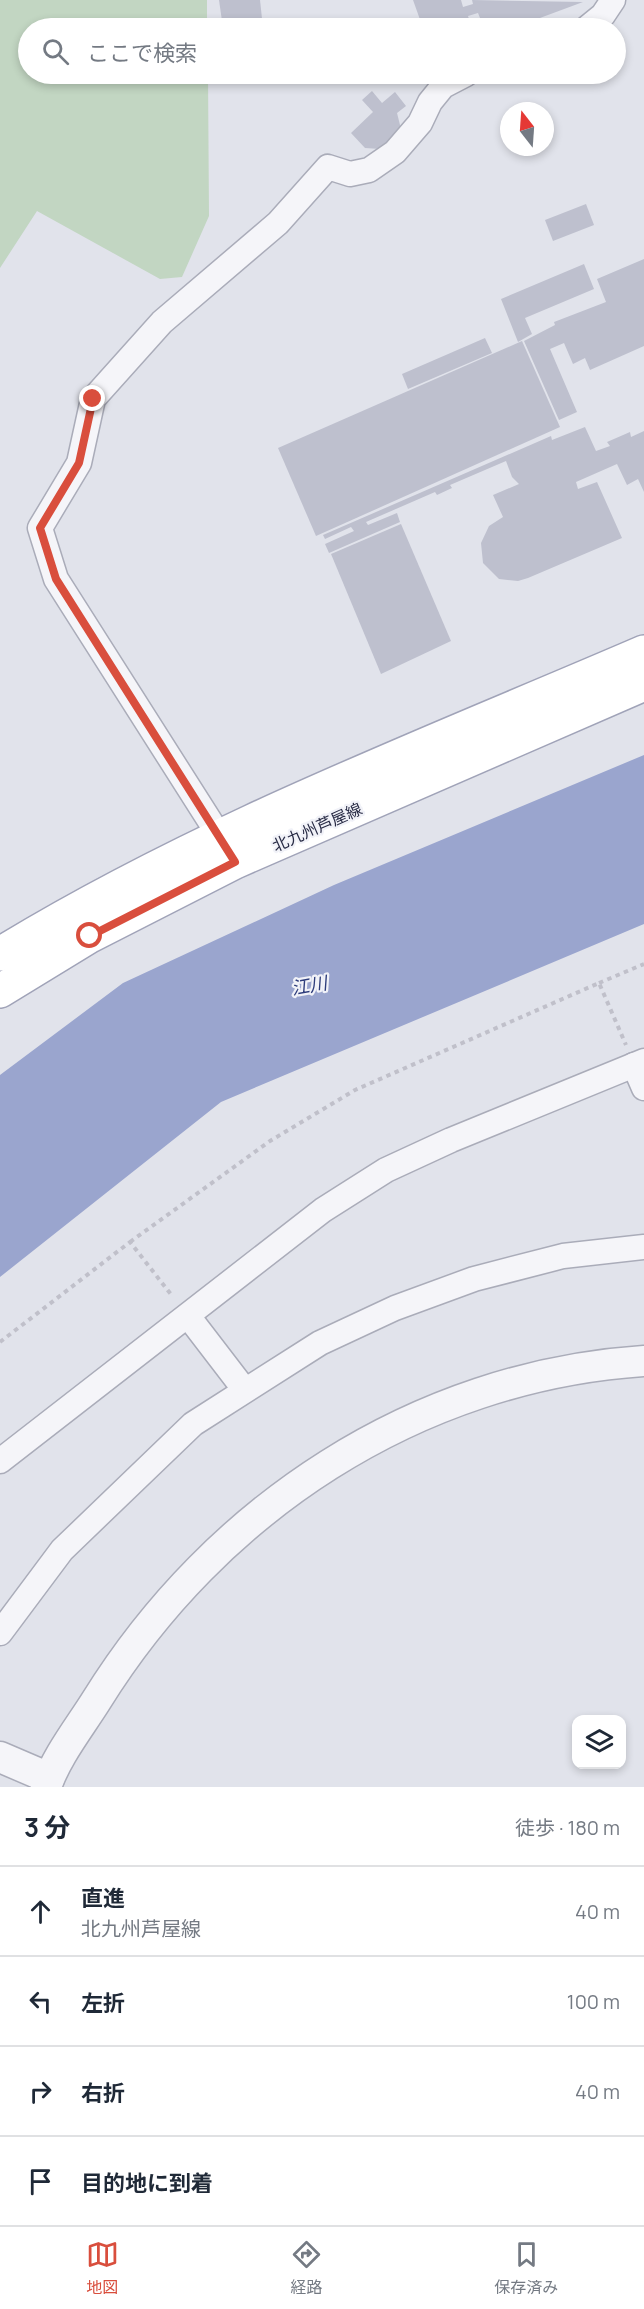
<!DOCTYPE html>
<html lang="ja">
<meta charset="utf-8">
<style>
:root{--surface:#fff;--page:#f6f6f7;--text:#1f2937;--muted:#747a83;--line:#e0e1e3;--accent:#d94e3d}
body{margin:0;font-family:Manrope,"Noto Sans JP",sans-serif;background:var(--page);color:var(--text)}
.controls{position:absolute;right:18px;bottom:18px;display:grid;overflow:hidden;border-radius:12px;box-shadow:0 3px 9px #0003}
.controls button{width:54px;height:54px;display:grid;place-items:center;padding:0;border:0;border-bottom:2px solid var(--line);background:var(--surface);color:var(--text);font:30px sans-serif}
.compass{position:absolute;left:500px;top:102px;width:54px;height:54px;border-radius:50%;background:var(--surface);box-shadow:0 3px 9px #0003;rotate:343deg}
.stop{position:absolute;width:18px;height:18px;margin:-14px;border:4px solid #d94e3d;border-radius:50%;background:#fff}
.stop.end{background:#d94e3d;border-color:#fff;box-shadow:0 2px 6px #0008}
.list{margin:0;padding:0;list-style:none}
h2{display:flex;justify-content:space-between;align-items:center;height:78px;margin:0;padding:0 24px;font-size:26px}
h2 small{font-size:20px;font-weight:400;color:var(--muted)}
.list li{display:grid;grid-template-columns:39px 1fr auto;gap:18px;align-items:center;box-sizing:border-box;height:90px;padding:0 24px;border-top:2px solid var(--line)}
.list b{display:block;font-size:22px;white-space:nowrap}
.list p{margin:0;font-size:20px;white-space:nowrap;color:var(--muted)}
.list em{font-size:20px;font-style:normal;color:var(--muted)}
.icon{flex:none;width:33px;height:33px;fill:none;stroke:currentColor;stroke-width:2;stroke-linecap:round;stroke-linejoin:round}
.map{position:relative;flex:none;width:644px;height:1787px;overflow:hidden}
.search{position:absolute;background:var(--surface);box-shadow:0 3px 9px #0003;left:18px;right:18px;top:18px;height:66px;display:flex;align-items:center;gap:15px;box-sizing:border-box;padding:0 21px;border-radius:33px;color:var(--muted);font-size:22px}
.sheet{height:438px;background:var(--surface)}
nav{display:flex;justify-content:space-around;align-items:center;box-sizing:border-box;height:84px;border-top:2px solid var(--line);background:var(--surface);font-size:16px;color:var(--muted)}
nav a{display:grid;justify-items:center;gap:3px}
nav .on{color:var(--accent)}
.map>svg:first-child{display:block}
.green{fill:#c2d6c2}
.water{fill:#9aa5ce}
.building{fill:#bec0ce}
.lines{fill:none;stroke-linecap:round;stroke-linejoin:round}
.minor-casing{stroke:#aaacb9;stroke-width:27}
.tertiary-casing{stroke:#aaacb9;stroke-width:33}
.primary-casing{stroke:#a0a3b8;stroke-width:36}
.path{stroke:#c0c0ca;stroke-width:4;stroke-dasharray:4.5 4.5;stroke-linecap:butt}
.minor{stroke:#f5f5f9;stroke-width:24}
.tertiary{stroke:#f5f5f9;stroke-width:30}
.primary{stroke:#fff;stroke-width:33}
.route{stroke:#d94e3d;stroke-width:8}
.labels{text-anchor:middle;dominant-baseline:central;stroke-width:4.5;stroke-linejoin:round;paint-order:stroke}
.street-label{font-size:16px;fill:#282b45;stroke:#f1f2f8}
.water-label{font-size:18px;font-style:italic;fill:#2e3d7c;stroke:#f1f2f8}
</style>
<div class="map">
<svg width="644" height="1787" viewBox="0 0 644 1787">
<rect width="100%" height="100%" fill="#e1e3eb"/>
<path class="green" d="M 0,0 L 207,0 L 207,28 L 28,28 L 28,74 L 208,74 L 209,216 L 182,277 L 160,279 L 37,211 L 0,268 Z"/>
<path class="water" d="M 644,755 L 644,924 L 221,1102 L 0,1277 L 0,1075 L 123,983 L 334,885 Z"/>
<g class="building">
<path d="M 219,0 L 260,0 L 263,28 L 223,28 Z"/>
<path d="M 413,0 L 461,0 L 463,7 L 473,4 L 472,0 L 583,2 L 513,28 L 484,28 L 478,13 L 468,16 L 472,28 L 423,28 Z"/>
<path d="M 372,91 L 382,103 L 395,92 L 406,106 L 397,113 L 401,129 L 397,138 L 380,149 L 365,148 L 351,133 L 373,112 L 362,100 Z"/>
<path d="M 586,204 L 594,225 L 553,241 L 545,220 Z"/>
<path d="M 644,259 L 644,346 L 590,370 L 585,358 L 573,364 L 564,343 L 550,349 L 577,412 L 559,420 L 524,341 L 555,325 L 554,322 L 606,302 L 597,279 Z"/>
<path d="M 584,264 L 594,289 L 525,318 L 532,334 L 518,342 L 501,299 Z"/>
<path d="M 485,338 L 492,353 L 408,389 L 402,374 Z"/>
<path d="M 522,341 L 560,427 L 316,536 L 278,448 Z"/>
<path d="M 585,427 L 596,451 L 610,446 L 607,442 L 630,432 L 631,437 L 644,431 L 644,492 L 638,479 L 627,485 L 617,464 L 576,482 L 578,489 L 597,482 L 622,538 L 528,578 L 518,581 L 499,579 L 483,563 L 481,543 L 489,526 L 503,517 L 493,495 L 519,484 L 512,477 L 506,461 L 450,485 L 452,488 L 437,495 L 435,492 L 366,522 L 368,525 L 397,513 L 400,522 L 329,553 L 325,544 L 354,531 L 351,527 L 325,539 L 323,535 L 551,436 L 552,440 Z"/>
<path d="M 401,524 L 451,641 L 381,674 L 331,554 Z"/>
</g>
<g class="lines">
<defs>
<g id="minor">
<path d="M 587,28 L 603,15 L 613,0"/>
<path d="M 229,851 L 56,579 L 40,528 L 79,463 L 93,399 L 162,322 L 278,223 L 328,167 L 350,174 L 369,170 L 395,152 L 420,123 L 430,102 L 443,86 L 466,74"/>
<path d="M 634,1065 L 644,1088"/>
<path d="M 188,1316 L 244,1389"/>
<path d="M 0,1461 L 323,1210 L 386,1170 L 451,1140 L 644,1061"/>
<path d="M 0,1633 L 62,1550 L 193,1424 L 320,1343 L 395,1308 L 474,1279 L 563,1256 L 644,1247"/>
</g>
<g id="tertiary">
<path d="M 0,1757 L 49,1778"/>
<path d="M 46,1787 C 56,1757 79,1728 96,1701 C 215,1509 416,1376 644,1361"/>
</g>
<g id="primary">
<path d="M 0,954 C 203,830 426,746 644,652"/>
<path d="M 0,991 L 90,936 L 235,862 L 644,684"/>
</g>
</defs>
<use href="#minor" class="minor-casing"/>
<use href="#tertiary" class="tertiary-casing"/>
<use href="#primary" class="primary-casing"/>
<g class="path">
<path d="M 599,983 L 644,964"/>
<path d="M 130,1242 L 270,1141 L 355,1090 L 599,983 L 626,1045"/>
<path d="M 0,1342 L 130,1242 L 173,1297"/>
</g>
<use href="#minor" class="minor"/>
<use href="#tertiary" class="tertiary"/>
<use href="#primary" class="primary"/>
</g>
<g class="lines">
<path class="route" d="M 90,936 L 235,862 L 56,579 L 40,528 L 79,463 L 93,399"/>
</g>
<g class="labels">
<g class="street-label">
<text transform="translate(317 827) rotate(-24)">北九州芦屋線</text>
</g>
<g class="water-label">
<text transform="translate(309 985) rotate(-10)">江川</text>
</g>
</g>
</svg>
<div class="controls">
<button><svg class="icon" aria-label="layers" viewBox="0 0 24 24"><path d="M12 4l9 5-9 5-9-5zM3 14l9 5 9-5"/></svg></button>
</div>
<svg class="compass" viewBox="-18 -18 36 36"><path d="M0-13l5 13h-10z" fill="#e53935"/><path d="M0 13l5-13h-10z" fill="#747a83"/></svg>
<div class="stop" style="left:90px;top:936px"></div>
<div class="stop end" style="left:93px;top:399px"></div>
<div class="search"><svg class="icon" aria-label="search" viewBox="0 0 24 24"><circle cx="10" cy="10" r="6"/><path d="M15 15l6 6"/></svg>ここで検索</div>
</div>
<section class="sheet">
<h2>3 分<small>徒歩 · 180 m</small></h2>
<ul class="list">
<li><svg class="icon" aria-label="ahead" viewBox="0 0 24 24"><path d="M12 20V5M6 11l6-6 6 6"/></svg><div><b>直進</b><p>北九州芦屋線</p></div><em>40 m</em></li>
<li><svg class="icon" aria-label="left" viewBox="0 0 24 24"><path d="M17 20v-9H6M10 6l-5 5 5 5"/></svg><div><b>左折</b></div><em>100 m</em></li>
<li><svg class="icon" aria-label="right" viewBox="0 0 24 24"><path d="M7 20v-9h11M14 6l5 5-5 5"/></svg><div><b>右折</b></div><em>40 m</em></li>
<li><svg class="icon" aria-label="arrive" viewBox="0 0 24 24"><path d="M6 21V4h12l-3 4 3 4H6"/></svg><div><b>目的地に到着</b></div></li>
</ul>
</section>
<nav>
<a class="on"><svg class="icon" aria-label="map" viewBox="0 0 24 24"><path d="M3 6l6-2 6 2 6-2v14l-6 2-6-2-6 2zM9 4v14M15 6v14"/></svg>地図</a>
<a><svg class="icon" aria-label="directions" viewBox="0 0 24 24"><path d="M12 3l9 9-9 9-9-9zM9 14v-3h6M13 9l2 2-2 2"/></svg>経路</a>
<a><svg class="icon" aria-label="saved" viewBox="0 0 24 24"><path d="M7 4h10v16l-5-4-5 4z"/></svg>保存済み</a>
</nav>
